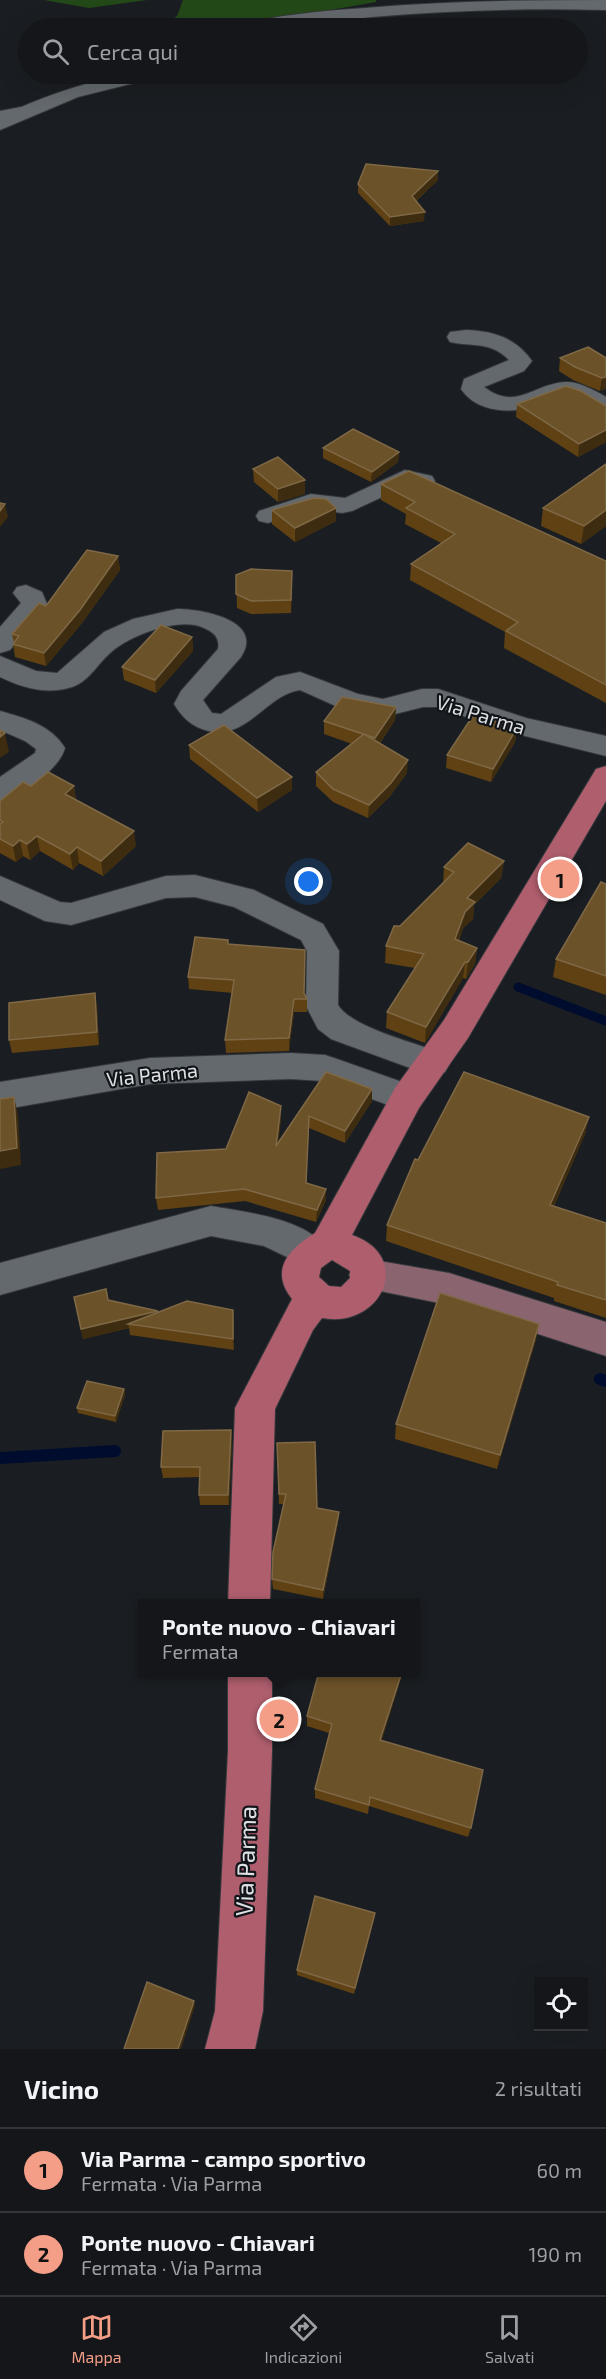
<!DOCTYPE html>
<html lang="it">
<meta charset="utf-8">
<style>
:root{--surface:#14161a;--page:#212327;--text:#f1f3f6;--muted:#9d9fa2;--line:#333539;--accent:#f49e88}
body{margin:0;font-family:"Exo 2",sans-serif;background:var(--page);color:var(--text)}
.controls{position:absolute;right:18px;bottom:18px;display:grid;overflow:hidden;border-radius:0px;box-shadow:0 6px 24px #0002}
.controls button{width:54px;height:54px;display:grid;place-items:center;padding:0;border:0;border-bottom:2px solid var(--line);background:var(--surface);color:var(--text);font:30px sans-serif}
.you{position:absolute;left:309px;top:882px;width:21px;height:21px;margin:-15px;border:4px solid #fff;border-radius:50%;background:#1a73e8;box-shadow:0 0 0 9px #1a73e833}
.badge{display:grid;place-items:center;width:39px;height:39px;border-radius:50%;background:var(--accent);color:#111;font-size:20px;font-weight:700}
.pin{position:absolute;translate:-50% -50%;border:3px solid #fff;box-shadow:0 2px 6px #0006}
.popup{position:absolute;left:138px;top:1599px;width:282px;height:78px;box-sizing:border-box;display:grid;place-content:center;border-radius:0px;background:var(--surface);filter:drop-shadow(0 2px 4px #0005);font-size:20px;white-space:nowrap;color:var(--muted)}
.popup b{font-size:22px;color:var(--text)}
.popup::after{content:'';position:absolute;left:50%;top:100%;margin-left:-12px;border:12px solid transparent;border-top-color:var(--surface)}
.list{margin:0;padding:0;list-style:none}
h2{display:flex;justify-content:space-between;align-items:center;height:78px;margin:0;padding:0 24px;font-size:26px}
h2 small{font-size:20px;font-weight:400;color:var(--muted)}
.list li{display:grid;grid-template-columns:39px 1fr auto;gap:18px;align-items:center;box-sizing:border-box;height:84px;padding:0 24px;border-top:2px solid var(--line)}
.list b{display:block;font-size:22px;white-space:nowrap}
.list p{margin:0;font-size:20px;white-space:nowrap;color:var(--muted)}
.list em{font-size:20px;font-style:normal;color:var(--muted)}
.icon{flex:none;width:33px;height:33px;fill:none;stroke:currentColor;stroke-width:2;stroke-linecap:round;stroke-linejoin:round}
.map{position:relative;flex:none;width:606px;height:2049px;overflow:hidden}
.search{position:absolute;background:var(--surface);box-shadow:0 6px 24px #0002;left:18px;right:18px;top:18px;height:66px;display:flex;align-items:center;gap:15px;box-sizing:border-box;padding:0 21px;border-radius:33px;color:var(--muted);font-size:22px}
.sheet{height:246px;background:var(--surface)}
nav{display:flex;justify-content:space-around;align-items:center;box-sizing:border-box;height:84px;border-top:2px solid var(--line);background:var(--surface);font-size:16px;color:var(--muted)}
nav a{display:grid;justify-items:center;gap:3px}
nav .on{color:var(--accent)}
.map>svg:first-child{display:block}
.green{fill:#244918}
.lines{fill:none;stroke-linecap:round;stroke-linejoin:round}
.stream-far1{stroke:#000c2e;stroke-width:9}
.stream{stroke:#000c2e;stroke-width:12}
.minor-casing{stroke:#35383b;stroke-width:2}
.tertiary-casing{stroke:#35383b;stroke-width:2}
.secondary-casing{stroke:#35383b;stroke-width:2}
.primary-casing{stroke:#35383b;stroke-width:2}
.minor{fill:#64696e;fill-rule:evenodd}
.tertiary{fill:#64696e;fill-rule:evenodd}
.secondary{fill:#8a646e;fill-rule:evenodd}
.primary{fill:#af5e6e;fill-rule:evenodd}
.wall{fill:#5f4113}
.shaded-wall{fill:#3d2c0f}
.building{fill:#6c5229;stroke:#7e6846;stroke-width:1.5}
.labels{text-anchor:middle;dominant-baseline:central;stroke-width:4.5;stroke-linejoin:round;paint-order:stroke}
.street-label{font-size:20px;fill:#dee0e3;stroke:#111519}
.near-street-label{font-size:24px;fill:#dee0e3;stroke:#111519}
</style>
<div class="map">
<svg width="606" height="2049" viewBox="0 0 606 2049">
<rect width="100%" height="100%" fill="#1a1e22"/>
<g class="green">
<path d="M 44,0 L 147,0 L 89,8 Z"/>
<path d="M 183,0 L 376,0 L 376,2 L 229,28 L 160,28 L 177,16 Z"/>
</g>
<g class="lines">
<path class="stream-far1" d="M 518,987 L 606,1021"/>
<g class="stream">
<path d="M 600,1379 L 606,1381"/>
<path d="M 0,1458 L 115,1451"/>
</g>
<defs>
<g id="minor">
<path d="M 21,107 L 28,109 L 30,113 L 28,117 L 0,123 L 0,111 Z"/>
<path d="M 466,330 C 494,331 516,338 532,361 L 524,371 L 484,387 C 517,412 534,383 566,382 C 580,382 594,390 606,397 L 606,414 L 568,396 C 558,397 550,402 541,405 C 514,414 478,414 461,389 L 464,379 L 509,360 C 491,341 473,347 450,342 L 447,337 L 450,332 Z"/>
<path d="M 405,470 L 432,476 L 435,481 L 432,486 L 423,488 L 408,485 L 352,511 L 342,513 L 313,509 L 268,523 L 259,521 L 256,516 L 259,511 L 311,494 L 345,498 Z"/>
<path d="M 26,585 L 42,592 L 47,604 L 10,650 L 0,653 L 0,627 L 21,603 L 13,593 L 17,587 Z"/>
<path d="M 177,609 C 201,609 265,620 241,657 L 203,700 L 212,713 L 221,714 L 276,677 L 300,672 L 358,694 L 383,699 L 422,689 L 438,689 L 526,718 L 606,736 L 606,756 L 509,732 L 438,707 L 423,707 L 383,717 L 338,707 L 300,690 C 265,695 246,743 205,730 C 191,726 182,717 174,704 L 181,691 L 218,649 C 220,638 214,632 204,628 C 179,616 128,636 109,654 C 97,665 88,682 72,687 C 48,695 22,688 0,677 L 0,656 L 36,671 L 57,673 L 104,632 L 133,619 Z"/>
<path d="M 0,711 C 25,718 51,725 65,748 C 59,770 22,795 0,801 L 0,777 L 35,753 L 36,749 L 25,741 L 0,730 Z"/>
<path d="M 195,875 L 254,890 L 323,924 L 339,951 L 338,1005 C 352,1028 419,1044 445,1054 L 450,1063 L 445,1072 L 433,1076 L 421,1072 L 331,1039 L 318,1029 L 306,1006 L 307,951 L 301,940 L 234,907 L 195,897 L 166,898 L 71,925 L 45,921 L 0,900 L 0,876 L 60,902 L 71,903 L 166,876 Z"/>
<path d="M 291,1053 L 325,1055 L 337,1059 L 419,1088 L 424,1098 L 419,1108 L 407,1112 L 323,1081 L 291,1079 L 150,1084 L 0,1110 L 0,1082 L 150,1058 Z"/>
<path d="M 211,1206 C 245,1212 312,1219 328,1252 L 323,1263 L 310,1268 L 264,1246 L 211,1236 L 0,1295 L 0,1263 Z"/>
</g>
<g id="tertiary">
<path d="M 606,0 L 606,10 C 528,8 450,10 372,17 C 331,21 281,33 240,28 L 243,24 C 283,14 324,11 365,8 C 445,1 525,0 606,0 Z"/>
<path d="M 124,74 L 157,74 L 154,78 L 78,97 L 0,130 L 0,117 C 40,97 81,84 124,74 Z"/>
</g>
<path id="secondary" d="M 368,1259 L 449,1273 L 606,1322 L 606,1356 L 449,1305 L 355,1286 L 349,1275 L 355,1264 Z"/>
<g id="primary">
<path d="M 606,766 L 606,801 L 468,1038 L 419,1108 L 352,1235 C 415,1257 381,1329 322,1318 L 313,1330 L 275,1409 L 270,1604 L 228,1604 L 235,1408 L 292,1299 C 269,1270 289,1249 315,1233 L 395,1088 L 444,1020 L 596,769 ZM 332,1260 L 350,1271 L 350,1278 L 341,1287 L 329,1286 L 319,1277 L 321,1268 Z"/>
<path d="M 228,1672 L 272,1672 L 272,1751 L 263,2011 L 255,2049 L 205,2049 L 215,2011 L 228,1751 Z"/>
</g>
</defs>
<use href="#minor" class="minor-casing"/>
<use href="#tertiary" class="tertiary-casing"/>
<use href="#secondary" class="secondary-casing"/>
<use href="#primary" class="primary-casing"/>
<use href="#minor" class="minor"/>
<use href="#tertiary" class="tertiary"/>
<use href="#secondary" class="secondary"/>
<use href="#primary" class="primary"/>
</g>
<g class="wall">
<path d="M 438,171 L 438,180 L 416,201 L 424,221 L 390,226 L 358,193 L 358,184 Z"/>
<path d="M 560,358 L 606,358 L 600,391 L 573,380 L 559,371 Z"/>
<path d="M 517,404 L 606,406 L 606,442 L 578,457 L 516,417 Z"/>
<path d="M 323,448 L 399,452 L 398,462 L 371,482 L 323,458 Z"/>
<path d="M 606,464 L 606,526 L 581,544 L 541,526 L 543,508 Z"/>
<path d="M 253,469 L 305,480 L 305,494 L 278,502 L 254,482 Z"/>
<path d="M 381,484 L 606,561 L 606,703 L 504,648 L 505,632 L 410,580 L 411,564 L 441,543 L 405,524 L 406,514 L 381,500 Z"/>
<path d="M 272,510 L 336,521 L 295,542 L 272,524 Z"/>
<path d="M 118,556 L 120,570 L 82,623 L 46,666 L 15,657 L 13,644 L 14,643 L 12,634 L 46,606 Z"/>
<path d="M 236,575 L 292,584 L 291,613 L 251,614 L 237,608 Z"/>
<path d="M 192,637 L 193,651 L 156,693 L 124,680 L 122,667 Z"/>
<path d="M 396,707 L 395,720 L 380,743 L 407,773 L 390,796 L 368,818 L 333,802 L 316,786 L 316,772 L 352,744 L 324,734 L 324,721 Z"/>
<path d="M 517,728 L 515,742 L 491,782 L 446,768 L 447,755 Z"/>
<path d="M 189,745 L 292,777 L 292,790 L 258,812 L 190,759 Z"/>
<path d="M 31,786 L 74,786 L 76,800 L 136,846 L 103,876 L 79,863 L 73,870 L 40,851 L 30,860 L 23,856 L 16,862 L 0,853 L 0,801 Z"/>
<path d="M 504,861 L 501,878 L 474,905 L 473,919 L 463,928 L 459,940 L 477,948 L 475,964 L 466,979 L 463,978 L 425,1043 L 386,1028 L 387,1012 L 415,968 L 385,963 L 386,946 L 400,926 L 443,884 L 444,867 Z"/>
<path d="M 606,884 L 606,995 L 553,977 L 556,959 Z"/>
<path d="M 229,944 L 304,994 L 307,999 L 307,1012 L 294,1012 L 289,1051 L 226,1053 L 225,1040 L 233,993 L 189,989 L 188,977 Z"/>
<path d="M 97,1006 L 99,1045 L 12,1053 L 9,1040 Z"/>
<path d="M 326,1072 L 372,1089 L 372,1101 L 345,1143 L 309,1128 L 306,1183 L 326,1200 L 316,1222 L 245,1201 L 158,1210 L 156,1198 L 226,1149 L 281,1118 L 278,1143 Z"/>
<path d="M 589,1117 L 585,1134 L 554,1206 L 606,1223 L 606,1318 L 554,1301 L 554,1298 L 386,1241 L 387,1225 L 418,1160 Z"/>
<path d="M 74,1297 L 108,1300 L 158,1312 L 233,1310 L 234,1350 L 130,1335 L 129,1328 L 83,1339 Z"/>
<path d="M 536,1340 L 497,1469 L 395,1439 L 396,1424 Z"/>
<path d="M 124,1389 L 125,1395 L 116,1422 L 78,1413 L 77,1408 Z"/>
<path d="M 231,1430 L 232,1441 L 229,1505 L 200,1505 L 199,1495 L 200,1477 L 163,1478 L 161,1467 Z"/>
<path d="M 277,1443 L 317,1508 L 339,1512 L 338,1522 L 323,1599 L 273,1589 L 272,1579 L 284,1504 L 279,1504 Z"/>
<path d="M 307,1716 L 382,1740 L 471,1828 L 468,1837 L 369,1806 L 368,1814 L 315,1798 L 315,1789 L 329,1733 L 307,1726 Z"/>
<path d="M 374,1919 L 354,1994 L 297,1975 L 297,1970 Z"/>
</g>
<g class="shaded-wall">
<path d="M 438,171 L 438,180 L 411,205 L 412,196 Z"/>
<path d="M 425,212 L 424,221 L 390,226 L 390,217 Z"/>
<path d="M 606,377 L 606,389 L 600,391 L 602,378 Z"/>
<path d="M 606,430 L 606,442 L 578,457 L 579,444 Z"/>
<path d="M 399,452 L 398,462 L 371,482 L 372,472 Z"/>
<path d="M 305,480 L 305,494 L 278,502 L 278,489 Z"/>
<path d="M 5,504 L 8,517 L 0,527 L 0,511 Z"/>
<path d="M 336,508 L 336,521 L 295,542 L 295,528 Z"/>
<path d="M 606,510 L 606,526 L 581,544 L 584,526 Z"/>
<path d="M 118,556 L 120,570 L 82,623 L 46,666 L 44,653 Z"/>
<path d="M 192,637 L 193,651 L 156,693 L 155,680 Z"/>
<path d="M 396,707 L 395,720 L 374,751 L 375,738 Z"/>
<path d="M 517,728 L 515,742 L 491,782 L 493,769 Z"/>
<path d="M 5,733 L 9,752 L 0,758 L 0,737 Z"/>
<path d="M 408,760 L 407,773 L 390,796 L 368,818 L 369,805 Z"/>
<path d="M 292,777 L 292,790 L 258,812 L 257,798 Z"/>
<path d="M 74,786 L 76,802 L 65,794 Z"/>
<path d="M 134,831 L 136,846 L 103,876 L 101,861 Z"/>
<path d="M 37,836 L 40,851 L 30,860 L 27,844 Z"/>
<path d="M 20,840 L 23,856 L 16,862 L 13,846 Z"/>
<path d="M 77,847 L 79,863 L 73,870 L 70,854 Z"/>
<path d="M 504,861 L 501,878 L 474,905 L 473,919 L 463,928 L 453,955 L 455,939 L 467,898 Z"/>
<path d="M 477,948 L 475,964 L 466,979 L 468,962 Z"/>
<path d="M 465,962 L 463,978 L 425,1043 L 426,1027 Z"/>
<path d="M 95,993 L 97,1006 L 99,1045 L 97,1032 Z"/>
<path d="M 294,999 L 294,1012 L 289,1051 L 289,1038 Z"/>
<path d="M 372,1089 L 372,1101 L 345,1143 L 345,1131 Z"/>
<path d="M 14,1097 L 18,1115 L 21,1165 L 0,1169 L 0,1151 Z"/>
<path d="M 281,1106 L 281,1118 L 277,1157 L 276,1146 Z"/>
<path d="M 589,1117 L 585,1134 L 547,1221 L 550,1205 Z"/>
<path d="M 326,1189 L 326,1200 L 316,1222 L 317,1210 Z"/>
<path d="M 233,1310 L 234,1322 L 234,1350 L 233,1339 Z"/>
<path d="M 158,1311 L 159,1320 L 128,1324 L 129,1328 L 83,1339 L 81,1329 Z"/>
<path d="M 539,1324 L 536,1340 L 497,1469 L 500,1455 Z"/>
<path d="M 124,1389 L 125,1395 L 116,1422 L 115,1416 Z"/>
<path d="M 231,1430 L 232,1441 L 229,1505 L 228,1495 Z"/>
<path d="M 339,1512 L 338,1522 L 323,1599 L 323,1590 Z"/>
<path d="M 402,1672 L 403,1672 L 379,1750 L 380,1740 Z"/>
<path d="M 375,1913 L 374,1919 L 354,1994 L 355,1988 Z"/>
<path d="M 194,2001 L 195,2006 L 181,2049 L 178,2049 Z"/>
</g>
<g class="building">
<path d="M 366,164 L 438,171 L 412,196 L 425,212 L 390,217 L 358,184 Z"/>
<path d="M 588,347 L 606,358 L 606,377 L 602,378 L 575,367 L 560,358 Z"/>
<path d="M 566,386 L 581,391 L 606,406 L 606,430 L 579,444 L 517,404 Z"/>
<path d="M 353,429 L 399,452 L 372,472 L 323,448 Z"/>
<path d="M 278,457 L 305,480 L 278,489 L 253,469 Z"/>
<path d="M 606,464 L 606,510 L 584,526 L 543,508 Z"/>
<path d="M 409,471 L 606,561 L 606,685 L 506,631 L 518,622 L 411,564 L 455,534 L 406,508 L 415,502 L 381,484 Z"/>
<path d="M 314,498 L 326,499 L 336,508 L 295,528 L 272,510 Z"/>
<path d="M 0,503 L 5,504 L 0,511 Z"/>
<path d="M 87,550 L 118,556 L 80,610 L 44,653 L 13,644 L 19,636 L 12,634 L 39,603 L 46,606 Z"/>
<path d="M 251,569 L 292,571 L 291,600 L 251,601 L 236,594 L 236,575 Z"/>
<path d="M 161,625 L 192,637 L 155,680 L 122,667 Z"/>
<path d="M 342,697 L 396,707 L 375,738 L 324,721 Z"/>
<path d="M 474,714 L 517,728 L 493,769 L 447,755 Z"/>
<path d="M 224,725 L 292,777 L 257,798 L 189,745 Z"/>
<path d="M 0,730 L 5,733 L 0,737 Z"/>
<path d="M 364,734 L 408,760 L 391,783 L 369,805 L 333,789 L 316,772 Z"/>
<path d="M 48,772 L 74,786 L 65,794 L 134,831 L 101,861 L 77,847 L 70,854 L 37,836 L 27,844 L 20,840 L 13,846 L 0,839 L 0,824 L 3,822 L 0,820 L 0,801 L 23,782 L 31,786 Z"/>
<path d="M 468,843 L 504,861 L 467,898 L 475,902 L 465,912 L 455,939 L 477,948 L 468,962 L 465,962 L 426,1027 L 387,1012 L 424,954 L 386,946 L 394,926 L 400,926 L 454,872 L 444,867 Z"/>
<path d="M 601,882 L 606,884 L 606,976 L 556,959 Z"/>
<path d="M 195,937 L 228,940 L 228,944 L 305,950 L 304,993 L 307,999 L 294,999 L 289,1038 L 225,1040 L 234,980 L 188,977 Z"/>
<path d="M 95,993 L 97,1032 L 9,1040 L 9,1003 Z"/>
<path d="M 326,1072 L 372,1089 L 345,1131 L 309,1116 L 306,1183 L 326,1189 L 317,1210 L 244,1189 L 156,1198 L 157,1153 L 226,1149 L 249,1092 L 281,1106 L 276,1146 Z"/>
<path d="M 464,1072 L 589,1117 L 550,1205 L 606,1223 L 606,1300 L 557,1285 L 558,1282 L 387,1225 L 415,1159 L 418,1160 Z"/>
<path d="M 14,1097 L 17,1148 L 0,1151 L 0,1099 Z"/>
<path d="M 106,1289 L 108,1300 L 158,1311 L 81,1329 L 74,1297 Z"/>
<path d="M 440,1293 L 539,1324 L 500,1455 L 396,1424 Z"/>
<path d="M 187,1301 L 233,1310 L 233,1339 L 128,1324 Z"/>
<path d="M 87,1381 L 124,1389 L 115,1416 L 77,1408 Z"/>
<path d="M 231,1430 L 228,1495 L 199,1495 L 200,1467 L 161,1467 L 163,1431 Z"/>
<path d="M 315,1442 L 317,1508 L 339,1512 L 323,1590 L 272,1579 L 273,1552 L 286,1494 L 279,1494 L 277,1443 Z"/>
<path d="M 319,1672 L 402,1672 L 380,1740 L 483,1770 L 471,1828 L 370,1797 L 369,1805 L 315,1789 L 332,1724 L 307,1716 Z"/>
<path d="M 315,1896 L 375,1913 L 355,1988 L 297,1970 Z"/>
<path d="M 147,1982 L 194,2001 L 178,2049 L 124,2049 Z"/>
</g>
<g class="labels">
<g class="street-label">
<text transform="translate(481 714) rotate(17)">Via Parma</text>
<text transform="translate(152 1074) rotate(-6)">Via Parma</text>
</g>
<g class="near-street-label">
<text transform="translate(245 1861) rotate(-88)">Via Parma</text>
</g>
</g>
</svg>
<div class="controls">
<button><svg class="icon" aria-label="locate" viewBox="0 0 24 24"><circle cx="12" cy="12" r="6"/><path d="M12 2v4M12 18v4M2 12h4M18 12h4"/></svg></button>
</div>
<div class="you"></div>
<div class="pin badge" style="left:560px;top:879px">1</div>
<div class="pin badge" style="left:279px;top:1719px">2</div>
<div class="popup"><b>Ponte nuovo - Chiavari</b>Fermata</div>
<div class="search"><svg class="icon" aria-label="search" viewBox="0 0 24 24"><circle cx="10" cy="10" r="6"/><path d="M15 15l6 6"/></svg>Cerca qui</div>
</div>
<section class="sheet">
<h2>Vicino<small>2 risultati</small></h2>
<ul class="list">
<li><span class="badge">1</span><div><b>Via Parma - campo sportivo</b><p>Fermata · Via Parma</p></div><em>60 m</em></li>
<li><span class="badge">2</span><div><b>Ponte nuovo - Chiavari</b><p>Fermata · Via Parma</p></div><em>190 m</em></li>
</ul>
</section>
<nav>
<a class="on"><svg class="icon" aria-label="map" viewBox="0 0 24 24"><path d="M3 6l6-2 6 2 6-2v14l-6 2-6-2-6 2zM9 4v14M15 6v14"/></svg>Mappa</a>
<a><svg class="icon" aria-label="directions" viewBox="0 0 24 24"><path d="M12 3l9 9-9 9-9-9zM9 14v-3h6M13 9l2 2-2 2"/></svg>Indicazioni</a>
<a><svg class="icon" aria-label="saved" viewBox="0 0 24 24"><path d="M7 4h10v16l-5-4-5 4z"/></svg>Salvati</a>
</nav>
